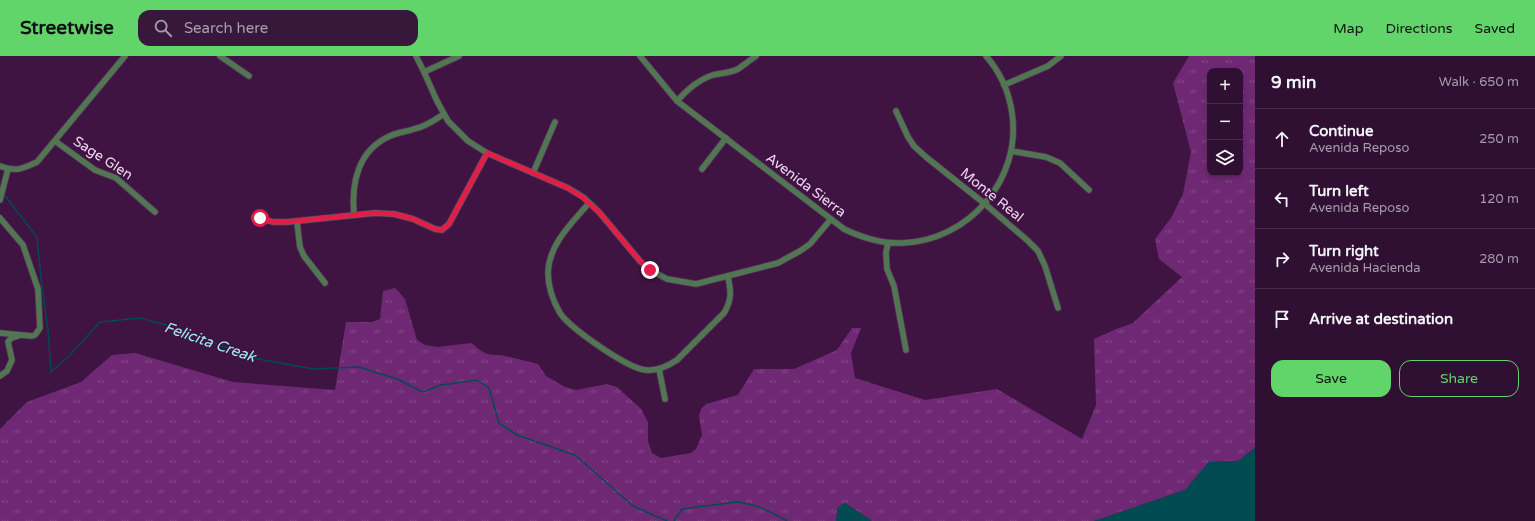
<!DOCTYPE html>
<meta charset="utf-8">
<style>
:root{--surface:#2f0f32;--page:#37183a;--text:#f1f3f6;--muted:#a79cac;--line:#4a2f4d;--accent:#61d46a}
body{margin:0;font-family:"Varela Round",sans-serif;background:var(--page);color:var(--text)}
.controls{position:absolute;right:12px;top:12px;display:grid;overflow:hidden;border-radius:8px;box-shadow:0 2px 6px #0003}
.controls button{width:36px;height:36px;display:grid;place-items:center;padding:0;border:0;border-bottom:1px solid var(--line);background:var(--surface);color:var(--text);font:20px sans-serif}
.stop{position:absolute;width:12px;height:12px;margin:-9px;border:3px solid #e11d48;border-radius:50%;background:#fff}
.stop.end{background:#e11d48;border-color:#fff;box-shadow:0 1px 4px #0008}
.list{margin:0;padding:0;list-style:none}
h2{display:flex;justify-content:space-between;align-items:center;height:52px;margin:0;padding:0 16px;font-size:17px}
h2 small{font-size:13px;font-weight:400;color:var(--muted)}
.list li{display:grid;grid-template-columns:26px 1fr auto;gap:12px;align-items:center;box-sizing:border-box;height:60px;padding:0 16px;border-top:1px solid var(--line)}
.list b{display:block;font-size:15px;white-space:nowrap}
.list p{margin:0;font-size:13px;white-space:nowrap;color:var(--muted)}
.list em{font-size:13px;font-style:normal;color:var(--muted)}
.actions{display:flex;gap:8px;padding:12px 16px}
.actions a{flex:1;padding:9px 0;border:1px solid var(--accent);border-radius:12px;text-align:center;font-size:14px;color:var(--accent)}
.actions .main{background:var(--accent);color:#111}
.icon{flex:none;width:22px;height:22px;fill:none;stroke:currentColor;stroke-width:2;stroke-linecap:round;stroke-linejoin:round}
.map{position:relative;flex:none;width:1255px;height:465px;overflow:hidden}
header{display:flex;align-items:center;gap:24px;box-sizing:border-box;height:56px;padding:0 20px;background:var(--accent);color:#111}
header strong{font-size:19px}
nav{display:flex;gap:22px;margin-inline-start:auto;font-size:14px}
.search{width:280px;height:36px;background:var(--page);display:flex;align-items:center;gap:10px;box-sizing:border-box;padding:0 14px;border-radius:12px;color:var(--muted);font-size:15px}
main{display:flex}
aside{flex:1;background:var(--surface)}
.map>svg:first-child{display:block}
.grass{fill:url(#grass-tufts);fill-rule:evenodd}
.water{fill:#004b52}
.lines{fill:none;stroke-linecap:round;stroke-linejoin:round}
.stream{stroke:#004b52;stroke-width:1.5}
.street-casing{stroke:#5b335e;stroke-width:7}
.street{stroke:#507751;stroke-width:5.5}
.route{stroke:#e11d48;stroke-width:5}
.labels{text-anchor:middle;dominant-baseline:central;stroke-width:3.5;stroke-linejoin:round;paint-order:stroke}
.street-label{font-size:14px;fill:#f1d7f2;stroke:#3f1442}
.water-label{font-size:15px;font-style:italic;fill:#9eebf4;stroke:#3f1442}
</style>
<header>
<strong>Streetwise</strong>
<div class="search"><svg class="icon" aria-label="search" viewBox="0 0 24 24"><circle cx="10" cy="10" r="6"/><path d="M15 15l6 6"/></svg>Search here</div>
<nav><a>Map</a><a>Directions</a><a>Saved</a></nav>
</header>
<main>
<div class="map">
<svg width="1255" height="465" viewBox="0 0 1255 465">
<defs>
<pattern id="grass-tufts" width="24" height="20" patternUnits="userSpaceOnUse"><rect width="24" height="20" fill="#6f2974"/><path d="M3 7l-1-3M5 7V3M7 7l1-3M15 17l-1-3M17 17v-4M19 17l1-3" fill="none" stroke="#844788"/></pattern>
</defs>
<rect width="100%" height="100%" fill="#3f1442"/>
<path class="grass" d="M 1189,0 L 1255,0 L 1255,392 L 1238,405 L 1209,406 L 1185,434 L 1094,465 L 872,465 L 845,447 L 838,451 L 836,465 L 0,465 L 0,373 L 27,346 L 81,326 L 112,299 L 135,297 L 233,326 L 335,334 L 346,266 L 372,266 L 380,263 L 383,235 L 395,232 L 405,243 L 417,284 L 425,289 L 437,291 L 472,287 C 489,304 491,296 510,301 C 519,303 529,306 538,308 L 546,320 L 565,331 L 576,334 L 607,328 L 617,331 L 641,353 L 648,366 L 648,385 L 652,397 L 661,402 L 691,397 L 696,393 L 702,379 L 699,360 L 701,353 L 706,348 L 738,339 L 754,313 L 794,313 L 837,294 L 852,272 L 861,272 L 851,297 L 855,322 L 925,344 L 997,333 L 1082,383 L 1096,349 L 1094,283 L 1114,274 L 1133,267 L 1182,221 L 1159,203 L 1155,183 L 1171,162 L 1183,138 L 1191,96 L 1173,27 ZM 1210,15 L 1240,15 L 1240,117 L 1210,117 Z"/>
<g class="water">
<path d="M 1255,392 L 1255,465 L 1094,465 L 1185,434 L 1209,406 L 1238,405 Z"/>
<path d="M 845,447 L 872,465 L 836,465 L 838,451 Z"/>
</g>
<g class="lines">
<g class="stream">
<path d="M 3,137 L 37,181 L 41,222 L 48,274 L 51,316 L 70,299 L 100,266 L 140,262 L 177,272 L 252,302 L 313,313 L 359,311 L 397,323 L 423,336 L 441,329 L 477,324 L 489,332 L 499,367 L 517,379 L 575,399 L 633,450 L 667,465"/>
<path d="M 674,465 L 682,453 L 736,446 C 755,447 771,456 787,465"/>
</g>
<defs>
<g id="street">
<path d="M 220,0 L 249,20"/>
<path d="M 416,0 L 424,16 L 437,45 L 448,65 L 468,85 L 487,97 L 568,132 L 583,141 L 599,156 L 640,205 L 650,214 L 667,223 L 696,228 L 778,207 L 800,195 L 810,188 L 831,163"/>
<path d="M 640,0 L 677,45 L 844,173 C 863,182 882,188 902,187 C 969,185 1022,123 1012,57 C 1009,36 1000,16 986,0"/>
<path d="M 424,16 L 459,0"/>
<path d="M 1004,29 L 1048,10 L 1061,0"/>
<path d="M 677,45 C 688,33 698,24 713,19 C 722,17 730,17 738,13 C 744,9 750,4 756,0"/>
<path d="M 896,55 L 908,81 L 914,90 L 926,101 L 985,148 L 1027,184 L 1038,195 L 1045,210 L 1058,252"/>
<path d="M 55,85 L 95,114 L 116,122 L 155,156"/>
<path d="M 1011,95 L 1046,101 L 1060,107 L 1089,134"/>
<path d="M 0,110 C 16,116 22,113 37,106 L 125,0"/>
<path d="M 702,113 L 726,82"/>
<path d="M 533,117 L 555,66"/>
<path d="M 0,144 L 8,113"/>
<path d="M 589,147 C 572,167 549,188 548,216 C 548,231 553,245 560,257 C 570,272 628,313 646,314 C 657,315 668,310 677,304 L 724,257 C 732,244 731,235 728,221"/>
<path d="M 354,159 C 351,127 358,94 390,80 C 398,76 406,76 414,73 C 425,71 435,64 444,58"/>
<path d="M 0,162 L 23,189 L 38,233 L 40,272 L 35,279 L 32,280 L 0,277"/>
<path d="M 260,162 L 273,166 L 287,166 L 375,157 L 394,158 L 413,163 L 435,173 L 442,174 L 449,168 L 487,97"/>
<path d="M 297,166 L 300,191 L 304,200 L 325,227"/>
<path d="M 888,187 L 886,197 L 887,213 L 894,230 L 906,294"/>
<path d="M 659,313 L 665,343"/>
<path d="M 0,320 L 7,315 L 12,304 L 8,286 L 11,282 L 18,280"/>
</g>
</defs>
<use href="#street" class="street-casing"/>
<use href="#street" class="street"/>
</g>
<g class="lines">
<path class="route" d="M 260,162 L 273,166 L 287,166 L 374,157 L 394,158 L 413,163 L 435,173 L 442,174 L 449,168 L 487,97 L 568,132 L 582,141 L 599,156 L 640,205 L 650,214"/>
</g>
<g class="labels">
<g class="street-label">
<text transform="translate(103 102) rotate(33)">Sage Glen</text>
<text transform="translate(806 129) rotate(37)">Avenida Sierra</text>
<text transform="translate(992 139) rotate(39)">Monte Real</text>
</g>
<g class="water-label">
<text transform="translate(210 286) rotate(19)">Felicita Creak</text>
</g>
</g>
</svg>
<div class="controls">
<button>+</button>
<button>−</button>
<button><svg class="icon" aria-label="layers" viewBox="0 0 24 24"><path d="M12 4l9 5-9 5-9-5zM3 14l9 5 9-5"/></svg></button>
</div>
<div class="stop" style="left:260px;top:162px"></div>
<div class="stop end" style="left:650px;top:214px"></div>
</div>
<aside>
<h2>9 min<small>Walk · 650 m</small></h2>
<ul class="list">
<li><svg class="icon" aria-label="ahead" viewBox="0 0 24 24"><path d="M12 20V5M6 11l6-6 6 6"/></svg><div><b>Continue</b><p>Avenida Reposo</p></div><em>250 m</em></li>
<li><svg class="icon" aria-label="left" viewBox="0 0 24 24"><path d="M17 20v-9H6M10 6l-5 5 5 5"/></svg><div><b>Turn left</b><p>Avenida Reposo</p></div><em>120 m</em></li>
<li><svg class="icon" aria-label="right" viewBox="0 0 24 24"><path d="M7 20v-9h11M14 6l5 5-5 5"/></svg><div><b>Turn right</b><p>Avenida Hacienda</p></div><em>280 m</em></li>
<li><svg class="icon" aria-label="arrive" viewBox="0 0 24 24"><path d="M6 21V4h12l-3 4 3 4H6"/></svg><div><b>Arrive at destination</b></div></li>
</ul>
<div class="actions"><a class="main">Save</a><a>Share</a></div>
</aside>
</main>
